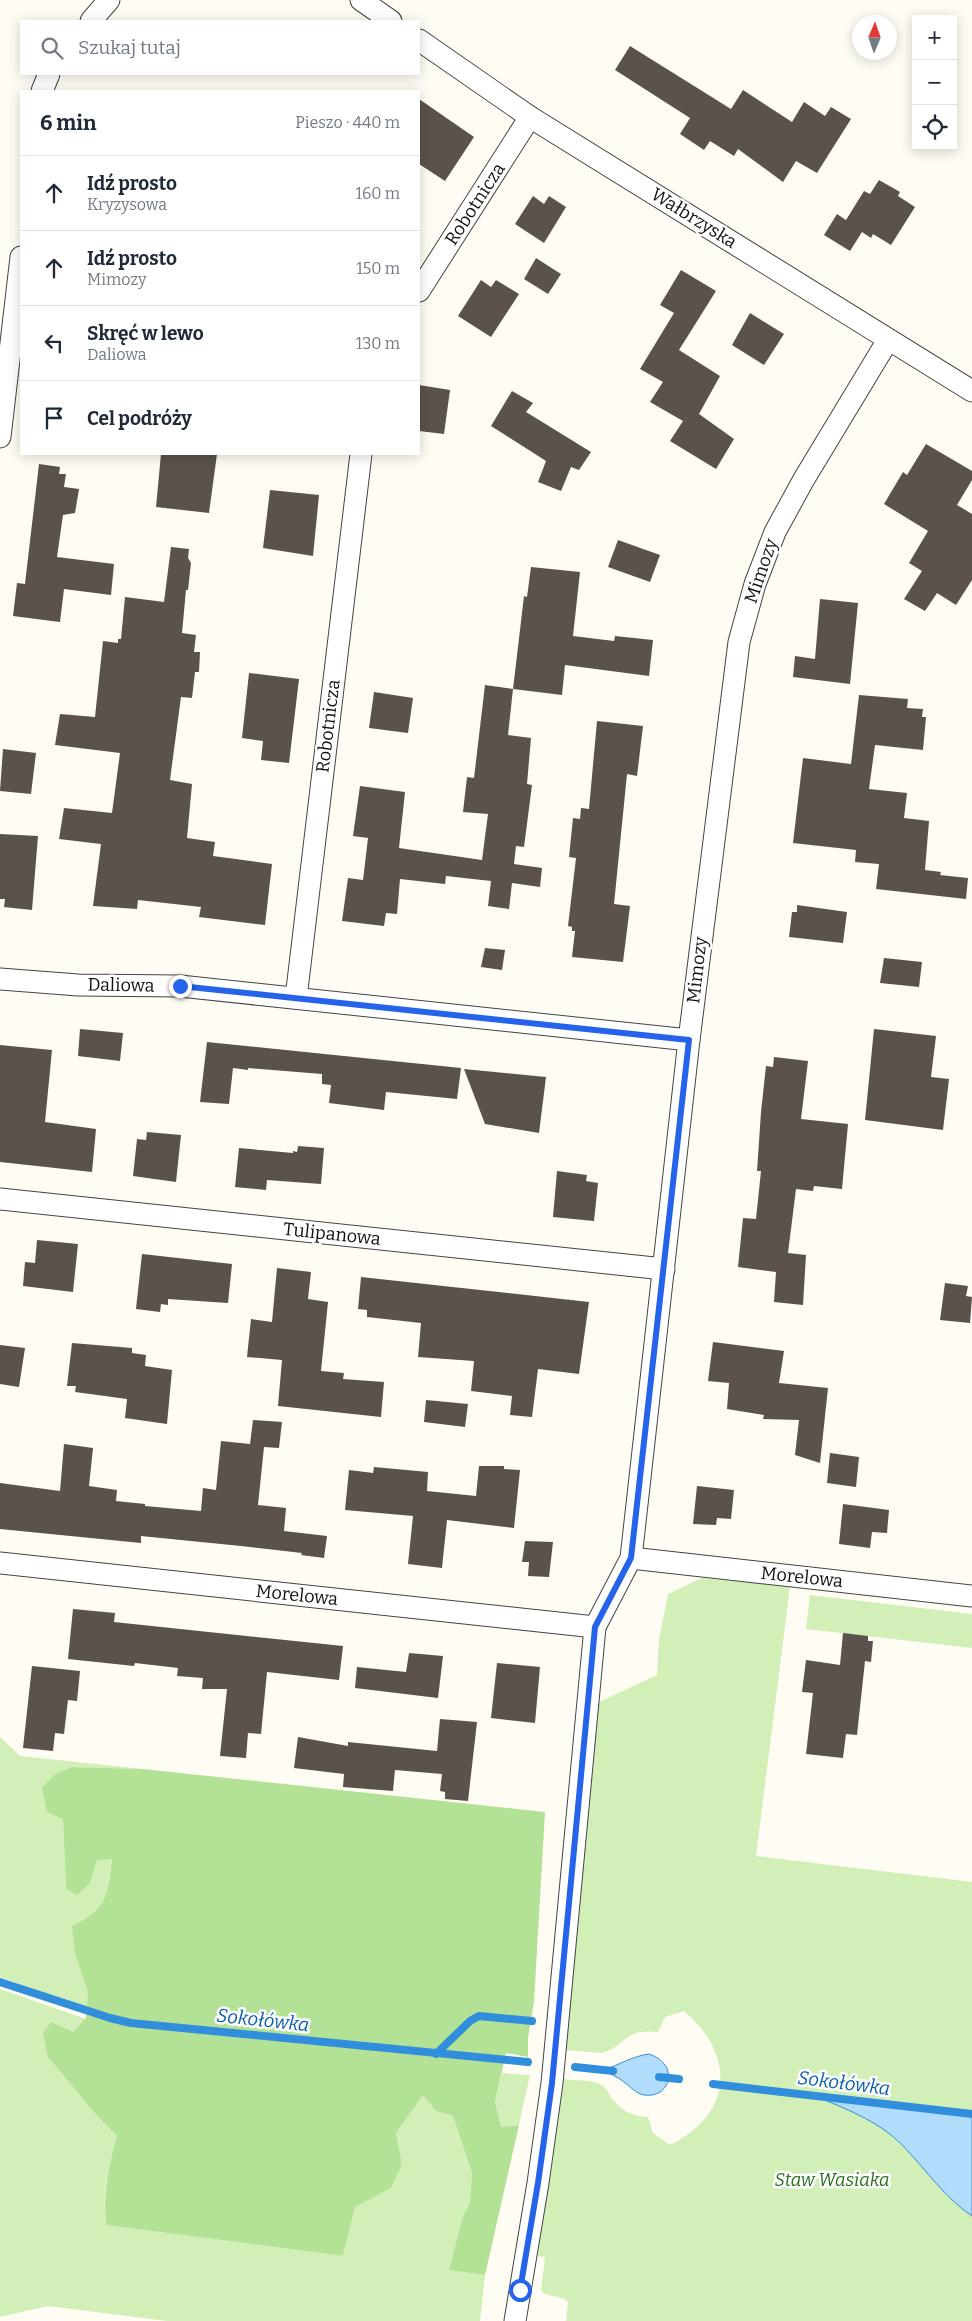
<!DOCTYPE html>
<html lang="pl">
<meta charset="utf-8">
<style>
:root{--surface:#fff;--page:#f6f6f7;--text:#1f2937;--muted:#747a83;--line:#e0e1e3}
body{margin:0;font-family:Bitter,serif;background:var(--page);color:var(--text)}
.controls{position:absolute;right:15px;top:15px;display:grid;overflow:hidden;border-radius:0px;box-shadow:0 2px 12px #0003}
.controls button{width:45px;height:45px;display:grid;place-items:center;padding:0;border:0;border-bottom:1px solid var(--line);background:var(--surface);color:var(--text);font:25px sans-serif}
.compass{position:absolute;left:852px;top:15px;width:45px;height:45px;border-radius:50%;background:var(--surface);box-shadow:0 2px 12px #0003;rotate:2deg}
.stop{position:absolute;width:15px;height:15px;margin:-11px;border:4px solid #2563eb;border-radius:50%;background:#fff}
.stop.end{background:#2563eb;border-color:#fff;box-shadow:0 1px 5px #0008}
.list{margin:0;padding:0;list-style:none}
h2{display:flex;justify-content:space-between;align-items:center;height:65px;margin:0;padding:0 20px;font-size:21px}
h2 small{font-size:16px;font-weight:400;color:var(--muted)}
.list li{display:grid;grid-template-columns:32px 1fr auto;gap:15px;align-items:center;box-sizing:border-box;height:75px;padding:0 20px;border-top:1px solid var(--line)}
.list b{display:block;font-size:19px;white-space:nowrap}
.list p{margin:0;font-size:16px;white-space:nowrap;color:var(--muted)}
.list em{font-size:16px;font-style:normal;color:var(--muted)}
.icon{flex:none;width:28px;height:28px;fill:none;stroke:currentColor;stroke-width:2;stroke-linecap:round;stroke-linejoin:round}
.map{position:relative;flex:none;width:972px;height:2321px;overflow:hidden}
.search{position:absolute;background:var(--surface);box-shadow:0 2px 12px #0003;left:20px;top:20px;width:400px;height:55px;display:flex;align-items:center;gap:12px;box-sizing:border-box;padding:0 18px;border-radius:0px;color:var(--muted);font-size:19px}
.panel{position:absolute;background:var(--surface);box-shadow:0 2px 12px #0003;left:20px;top:90px;width:400px;height:365px;border-radius:0px}
.map>svg:first-child{display:block}
.green{fill:#d1efb7}
.forest{fill:#b3e195}
.water{fill:#b2dcfc;stroke:#308edc}
.lines{fill:none;stroke-linecap:round;stroke-linejoin:round}
.stream{stroke:#308edc;stroke-width:8}
.building{fill:#5a524b}
.street-casing{stroke:#434343;stroke-width:23}
.street{stroke:#fff;stroke-width:21}
.route{stroke:#2563eb;stroke-width:6}
.labels{text-anchor:middle;dominant-baseline:central;stroke-width:5;stroke-linejoin:round;paint-order:stroke}
.street-label{font-size:18px;fill:#101010;stroke:#fff}
.park-label{font-size:18px;font-style:italic;fill:#257018;stroke:#fff}
.water-label{font-size:19px;font-style:italic;fill:#0a5fb1;stroke:#fff}
</style>
<div class="map">
<svg width="972" height="2321" viewBox="0 0 972 2321">
<rect width="100%" height="100%" fill="#fffdf3"/>
<g class="green">
<path d="M 702,1578 L 790,1586 L 756,1856 L 972,1882 L 972,2321 L 566,2321 L 568,2302 C 560,2294 548,2298 541,2291 L 545,2257 L 538,2256 L 563,2079 C 574,2081 592,2079 602,2085 C 608,2089 609,2096 614,2101 C 623,2112 634,2116 648,2117 L 653,2133 L 670,2145 C 733,2114 736,2055 684,2011 L 665,2017 L 658,2032 C 622,2028 627,2046 602,2053 L 565,2050 L 599,1702 L 657,1675 L 659,1639 L 668,1594 Z"/>
<path d="M 810,1595 L 972,1614 L 972,1648 L 806,1629 Z"/>
<path d="M 0,1737 L 20,1756 L 143,1769 L 72,1767 L 63,1819 L 66,1889 L 90,1883 L 97,1860 L 112,1858 L 106,1901 L 89,1918 L 75,1954 L 88,1992 L 87,2008 L 0,1977 Z"/>
<path d="M 0,1989 L 86,2019 L 48,2057 L 98,2117 L 117,2136 C 108,2165 102,2196 106,2225 L 343,2256 L 355,2207 L 391,2187 L 402,2164 L 396,2133 L 423,2095 L 436,2111 L 453,2116 L 472,2173 L 470,2202 L 462,2219 L 449,2270 L 485,2275 L 480,2321 L 167,2321 L 48,2306 L 0,2317 Z"/>
<path d="M 502,2073 L 530,2075 L 519,2125 L 501,2127 L 495,2102 Z"/>
</g>
<path class="forest" d="M 72,1767 L 143,1769 L 545,1812 L 534,2002 L 528,2038 L 528,2057 L 506,2053 L 495,2102 L 501,2127 L 519,2125 L 485,2275 L 449,2270 L 462,2219 L 470,2202 L 472,2173 L 453,2116 L 436,2111 L 423,2095 L 396,2133 L 402,2164 L 391,2188 L 355,2207 L 343,2256 L 106,2225 C 103,2195 108,2166 117,2136 L 98,2117 L 48,2057 L 43,2033 L 51,2022 L 73,2032 L 86,2018 L 88,1992 L 75,1954 L 72,1926 C 109,1909 107,1895 112,1859 L 97,1860 L 90,1883 L 77,1895 L 66,1889 L 63,1819 L 47,1812 L 42,1788 L 54,1775 Z"/>
<g class="water">
<path d="M 649,2054 C 681,2065 670,2099 644,2095 C 635,2093 631,2087 624,2082 C 618,2077 610,2074 603,2070 C 619,2065 633,2056 649,2054 Z"/>
<path d="M 820,2098 L 972,2114 L 972,2216 C 945,2198 927,2171 905,2148 C 882,2123 851,2111 820,2098 Z"/>
</g>
<g class="lines">
<g class="stream">
<path d="M 0,1982 L 110,2018 L 131,2023 L 528,2062"/>
<path d="M 436,2054 L 470,2021 L 479,2016 L 532,2021"/>
<path d="M 575,2067 L 613,2071"/>
<path d="M 659,2077 L 679,2079"/>
<path d="M 713,2084 L 972,2114"/>
</g>
</g>
<g class="building">
<path d="M 630,46 L 731,109 L 743,90 L 792,122 L 804,102 L 825,116 L 831,107 L 851,119 L 817,173 L 796,161 L 783,182 L 738,149 L 734,156 L 710,141 L 704,150 L 680,134 L 690,118 L 615,70 Z"/>
<path d="M 419,99 L 474,137 L 445,181 L 419,164 Z"/>
<path d="M 879,180 L 900,192 L 898,196 L 915,207 L 891,245 L 873,234 L 871,238 L 862,232 L 850,251 L 824,235 L 837,214 L 846,220 L 864,191 L 870,194 Z"/>
<path d="M 533,196 L 544,204 L 549,196 L 566,207 L 544,243 L 515,224 Z"/>
<path d="M 536,258 L 561,274 L 548,294 L 524,279 Z"/>
<path d="M 681,270 L 716,291 L 679,350 L 720,376 L 699,414 L 734,439 L 716,469 L 670,441 L 683,421 L 650,402 L 663,382 L 640,369 L 674,313 L 660,305 Z"/>
<path d="M 481,280 L 491,287 L 496,280 L 519,294 L 491,337 L 458,316 Z"/>
<path d="M 750,313 L 784,334 L 764,365 L 732,345 Z"/>
<path d="M 419,385 L 450,390 L 444,434 L 419,431 Z"/>
<path d="M 512,391 L 533,403 L 526,412 L 591,452 L 579,470 L 571,467 L 561,491 L 538,482 L 546,461 L 491,426 Z"/>
<path d="M 926,444 L 972,471 L 972,480 L 957,505 L 972,514 L 972,580 L 956,605 L 937,593 L 925,611 L 904,599 L 922,571 L 909,563 L 928,531 L 884,504 L 903,472 L 907,475 Z"/>
<path d="M 161,454 L 217,454 L 209,513 L 156,507 Z"/>
<path d="M 39,464 L 60,467 L 59,474 L 66,474 L 64,487 L 79,489 L 75,513 L 63,515 L 57,557 L 114,564 L 111,595 L 64,589 L 60,622 L 13,616 L 17,583 L 25,584 Z"/>
<path d="M 270,490 L 319,495 L 313,556 L 263,548 Z"/>
<path d="M 618,540 L 660,555 L 650,582 L 608,567 Z"/>
<path d="M 171,547 L 189,549 L 188,558 L 191,563 L 188,590 L 186,590 L 182,633 L 196,635 L 194,652 L 200,652 L 199,672 L 195,672 L 192,698 L 181,697 L 170,780 L 192,784 L 187,838 L 215,842 L 213,856 L 272,864 L 265,925 L 199,917 L 201,907 L 138,900 L 137,909 L 93,906 L 101,844 L 59,839 L 64,808 L 112,813 L 120,753 L 55,745 L 60,714 L 95,717 L 103,641 L 118,643 L 118,639 L 121,639 L 125,597 L 164,602 Z"/>
<path d="M 531,567 L 580,572 L 573,636 L 614,641 L 615,636 L 653,640 L 649,676 L 565,665 L 562,695 L 513,689 L 508,735 L 531,738 L 527,784 L 532,785 L 524,847 L 516,846 L 514,864 L 542,868 L 540,887 L 512,883 L 509,909 L 488,906 L 491,881 L 446,876 L 445,884 L 400,879 L 397,914 L 386,913 L 384,926 L 342,921 L 348,878 L 363,880 L 368,838 L 353,836 L 360,786 L 405,792 L 399,848 L 482,860 L 488,814 L 463,812 L 467,777 L 474,778 L 485,685 L 513,689 L 524,596 L 527,597 Z"/>
<path d="M 820,599 L 858,603 L 850,684 L 793,677 L 795,656 L 815,659 Z"/>
<path d="M 249,673 L 299,679 L 289,763 L 261,760 L 263,741 L 242,738 Z"/>
<path d="M 374,692 L 413,698 L 408,733 L 369,728 Z"/>
<path d="M 859,695 L 908,699 L 907,708 L 923,709 L 922,717 L 926,717 L 923,750 L 875,745 L 869,789 L 907,793 L 904,818 L 929,821 L 925,870 L 941,872 L 940,875 L 968,878 L 966,899 L 876,889 L 879,864 L 855,862 L 856,850 L 793,843 L 803,758 L 851,764 Z"/>
<path d="M 597,721 L 643,726 L 637,776 L 627,774 L 614,904 L 630,906 L 623,962 L 572,957 L 575,931 L 572,931 L 572,927 L 568,926 L 576,858 L 569,857 L 573,818 L 580,819 L 581,808 L 589,809 Z"/>
<path d="M 3,749 L 36,753 L 31,794 L 0,791 Z"/>
<path d="M 0,834 L 38,836 L 32,910 L 4,907 L 5,899 L 0,899 Z"/>
<path d="M 797,905 L 847,912 L 843,943 L 789,937 L 792,912 L 797,912 Z"/>
<path d="M 485,948 L 505,950 L 502,970 L 481,967 Z"/>
<path d="M 884,958 L 922,962 L 919,987 L 880,983 Z"/>
<path d="M 80,1029 L 123,1033 L 120,1061 L 78,1056 Z"/>
<path d="M 874,1029 L 936,1036 L 931,1077 L 949,1079 L 943,1130 L 865,1120 Z"/>
<path d="M 207,1042 L 461,1068 L 457,1099 L 386,1092 L 384,1110 L 329,1103 L 331,1085 L 322,1084 L 322,1074 L 248,1068 L 248,1070 L 233,1068 L 229,1104 L 200,1102 Z"/>
<path d="M 0,1045 L 52,1050 L 45,1122 L 96,1129 L 92,1172 L 0,1162 Z"/>
<path d="M 774,1057 L 808,1061 L 801,1119 L 848,1124 L 842,1189 L 814,1186 L 813,1191 L 796,1189 L 788,1253 L 806,1255 L 803,1305 L 774,1302 L 776,1272 L 738,1267 L 743,1218 L 756,1219 L 761,1171 L 757,1171 L 761,1112 L 766,1066 L 773,1067 Z"/>
<path d="M 464,1069 L 546,1077 L 539,1133 L 485,1124 Z"/>
<path d="M 147,1132 L 181,1135 L 176,1182 L 133,1176 L 137,1139 L 146,1140 Z"/>
<path d="M 298,1146 L 324,1148 L 321,1184 L 267,1180 L 266,1190 L 235,1187 L 239,1148 L 293,1153 L 293,1151 L 297,1152 Z"/>
<path d="M 557,1171 L 587,1175 L 586,1181 L 598,1183 L 594,1221 L 553,1217 Z"/>
<path d="M 37,1240 L 78,1244 L 73,1292 L 23,1286 L 25,1262 L 35,1263 Z"/>
<path d="M 142,1254 L 232,1264 L 228,1303 L 168,1299 L 168,1305 L 161,1304 L 160,1312 L 136,1309 Z"/>
<path d="M 277,1268 L 311,1272 L 308,1299 L 328,1302 L 321,1371 L 344,1373 L 343,1379 L 384,1382 L 381,1417 L 278,1406 L 282,1360 L 247,1357 L 251,1319 L 272,1322 Z"/>
<path d="M 361,1277 L 589,1302 L 579,1374 L 538,1369 L 532,1417 L 510,1415 L 512,1396 L 471,1391 L 474,1361 L 418,1357 L 421,1323 L 367,1317 L 367,1310 L 358,1309 Z"/>
<path d="M 945,1283 L 968,1286 L 966,1296 L 972,1297 L 970,1323 L 940,1320 Z"/>
<path d="M 713,1342 L 784,1351 L 779,1383 L 828,1388 L 820,1463 L 795,1455 L 799,1420 L 763,1419 L 764,1415 L 727,1409 L 729,1383 L 708,1381 Z"/>
<path d="M 72,1343 L 132,1348 L 132,1353 L 146,1355 L 145,1366 L 172,1370 L 167,1424 L 125,1418 L 127,1399 L 75,1392 L 76,1386 L 67,1386 Z"/>
<path d="M 0,1345 L 25,1348 L 19,1387 L 0,1384 Z"/>
<path d="M 426,1400 L 468,1404 L 465,1427 L 424,1422 Z"/>
<path d="M 253,1420 L 282,1422 L 279,1448 L 264,1447 L 258,1505 L 286,1508 L 284,1531 L 327,1536 L 324,1558 L 301,1555 L 302,1553 L 241,1546 L 141,1536 L 141,1543 L 0,1529 L 0,1483 L 60,1491 L 64,1444 L 93,1448 L 89,1486 L 117,1490 L 116,1501 L 145,1504 L 145,1506 L 201,1511 L 203,1488 L 216,1490 L 221,1441 L 250,1444 Z"/>
<path d="M 830,1453 L 859,1457 L 856,1487 L 827,1483 Z"/>
<path d="M 479,1466 L 504,1466 L 504,1469 L 520,1470 L 514,1528 L 447,1520 L 442,1568 L 408,1564 L 413,1516 L 345,1510 L 349,1470 L 373,1473 L 374,1467 L 428,1472 L 427,1491 L 476,1496 Z"/>
<path d="M 697,1486 L 734,1490 L 731,1519 L 717,1518 L 716,1525 L 693,1524 Z"/>
<path d="M 843,1504 L 889,1510 L 887,1533 L 872,1532 L 870,1548 L 839,1544 Z"/>
<path d="M 525,1541 L 553,1542 L 549,1577 L 528,1576 L 529,1562 L 522,1562 Z"/>
<path d="M 73,1609 L 115,1613 L 114,1622 L 343,1646 L 339,1680 L 267,1672 L 261,1734 L 248,1733 L 246,1758 L 220,1756 L 227,1689 L 202,1689 L 203,1678 L 177,1676 L 178,1668 L 135,1663 L 134,1666 L 68,1659 Z"/>
<path d="M 843,1633 L 868,1636 L 868,1641 L 873,1641 L 871,1662 L 865,1661 L 857,1735 L 846,1734 L 843,1758 L 806,1754 L 813,1693 L 802,1692 L 806,1660 L 840,1665 Z"/>
<path d="M 409,1653 L 443,1656 L 438,1698 L 355,1688 L 357,1667 L 406,1672 Z"/>
<path d="M 497,1663 L 540,1667 L 535,1723 L 491,1718 Z"/>
<path d="M 32,1666 L 80,1671 L 77,1701 L 68,1700 L 64,1734 L 55,1733 L 53,1751 L 23,1748 Z"/>
<path d="M 440,1719 L 477,1722 L 468,1801 L 445,1799 L 445,1792 L 440,1791 L 442,1774 L 395,1770 L 393,1791 L 343,1787 L 344,1774 L 294,1768 L 298,1737 L 348,1746 L 348,1742 L 437,1751 Z"/>
</g>
<g class="lines">
<defs>
<g id="street">
<path d="M 361,0 L 391,21"/>
<path d="M 91,21 L 109,0"/>
<path d="M 419,40 L 530,117 L 972,391"/>
<path d="M 42,91 L 49,74"/>
<path d="M 419,291 L 530,117"/>
<path d="M 0,437 L 21,257"/>
<path d="M 0,979 L 78,985 L 180,986 L 689,1040"/>
<path d="M 296,998 L 361,454"/>
<path d="M 0,1199 L 664,1269"/>
<path d="M 631,1558 L 972,1596"/>
<path d="M 0,1563 L 595,1627"/>
<path d="M 515,2321 L 538,2183 L 552,2083 L 595,1627 L 631,1558 L 689,1040 L 739,642 L 755,584 L 775,532 L 804,479 L 888,340"/>
</g>
</defs>
<use href="#street" class="street-casing"/>
<use href="#street" class="street"/>
</g>
<g class="lines">
<path class="route" d="M 180,986 L 689,1040 L 631,1558 L 595,1627 L 552,2083 L 538,2183 L 520,2290"/>
</g>
<g class="labels">
<g class="street-label">
<text transform="translate(475 204) rotate(-57)">Robotnicza</text>
<text transform="translate(694 218) rotate(32)">Wałbrzyska</text>
<text transform="translate(761 571) rotate(-71)">Mimozy</text>
<text transform="translate(328 726) rotate(-83)">Robotnicza</text>
<text transform="translate(697 970) rotate(-83)">Mimozy</text>
<text transform="translate(121 985) rotate(1)">Daliowa</text>
<text transform="translate(332 1234) rotate(6)">Tulipanowa</text>
<text transform="translate(802 1577) rotate(6)">Morelowa</text>
<text transform="translate(297 1595) rotate(6)">Morelowa</text>
</g>
<g class="park-label">
<text x="832" y="2180">Staw Wasiaka</text>
</g>
<g class="water-label">
<text transform="translate(263 2020) rotate(6)">Sokołówka</text>
<text transform="translate(844 2083) rotate(7)">Sokołówka</text>
</g>
</g>
</svg>
<div class="controls">
<button>+</button>
<button>−</button>
<button><svg class="icon" aria-label="locate" viewBox="0 0 24 24"><circle cx="12" cy="12" r="6"/><path d="M12 2v4M12 18v4M2 12h4M18 12h4"/></svg></button>
</div>
<svg class="compass" viewBox="-18 -18 36 36"><path d="M0-13l5 13h-10z" fill="#e53935"/><path d="M0 13l5-13h-10z" fill="#747a83"/></svg>
<div class="stop" style="left:520px;top:2290px"></div>
<div class="stop end" style="left:180px;top:986px"></div>
<div class="search"><svg class="icon" aria-label="search" viewBox="0 0 24 24"><circle cx="10" cy="10" r="6"/><path d="M15 15l6 6"/></svg>Szukaj tutaj</div>
<section class="panel">
<h2>6 min<small>Pieszo · 440 m</small></h2>
<ul class="list">
<li><svg class="icon" aria-label="ahead" viewBox="0 0 24 24"><path d="M12 20V5M6 11l6-6 6 6"/></svg><div><b>Idź prosto</b><p>Kryzysowa</p></div><em>160 m</em></li>
<li><svg class="icon" aria-label="ahead" viewBox="0 0 24 24"><path d="M12 20V5M6 11l6-6 6 6"/></svg><div><b>Idź prosto</b><p>Mimozy</p></div><em>150 m</em></li>
<li><svg class="icon" aria-label="left" viewBox="0 0 24 24"><path d="M17 20v-9H6M10 6l-5 5 5 5"/></svg><div><b>Skręć w lewo</b><p>Daliowa</p></div><em>130 m</em></li>
<li><svg class="icon" aria-label="arrive" viewBox="0 0 24 24"><path d="M6 21V4h12l-3 4 3 4H6"/></svg><div><b>Cel podróży</b></div></li>
</ul>
</section>
</div>
